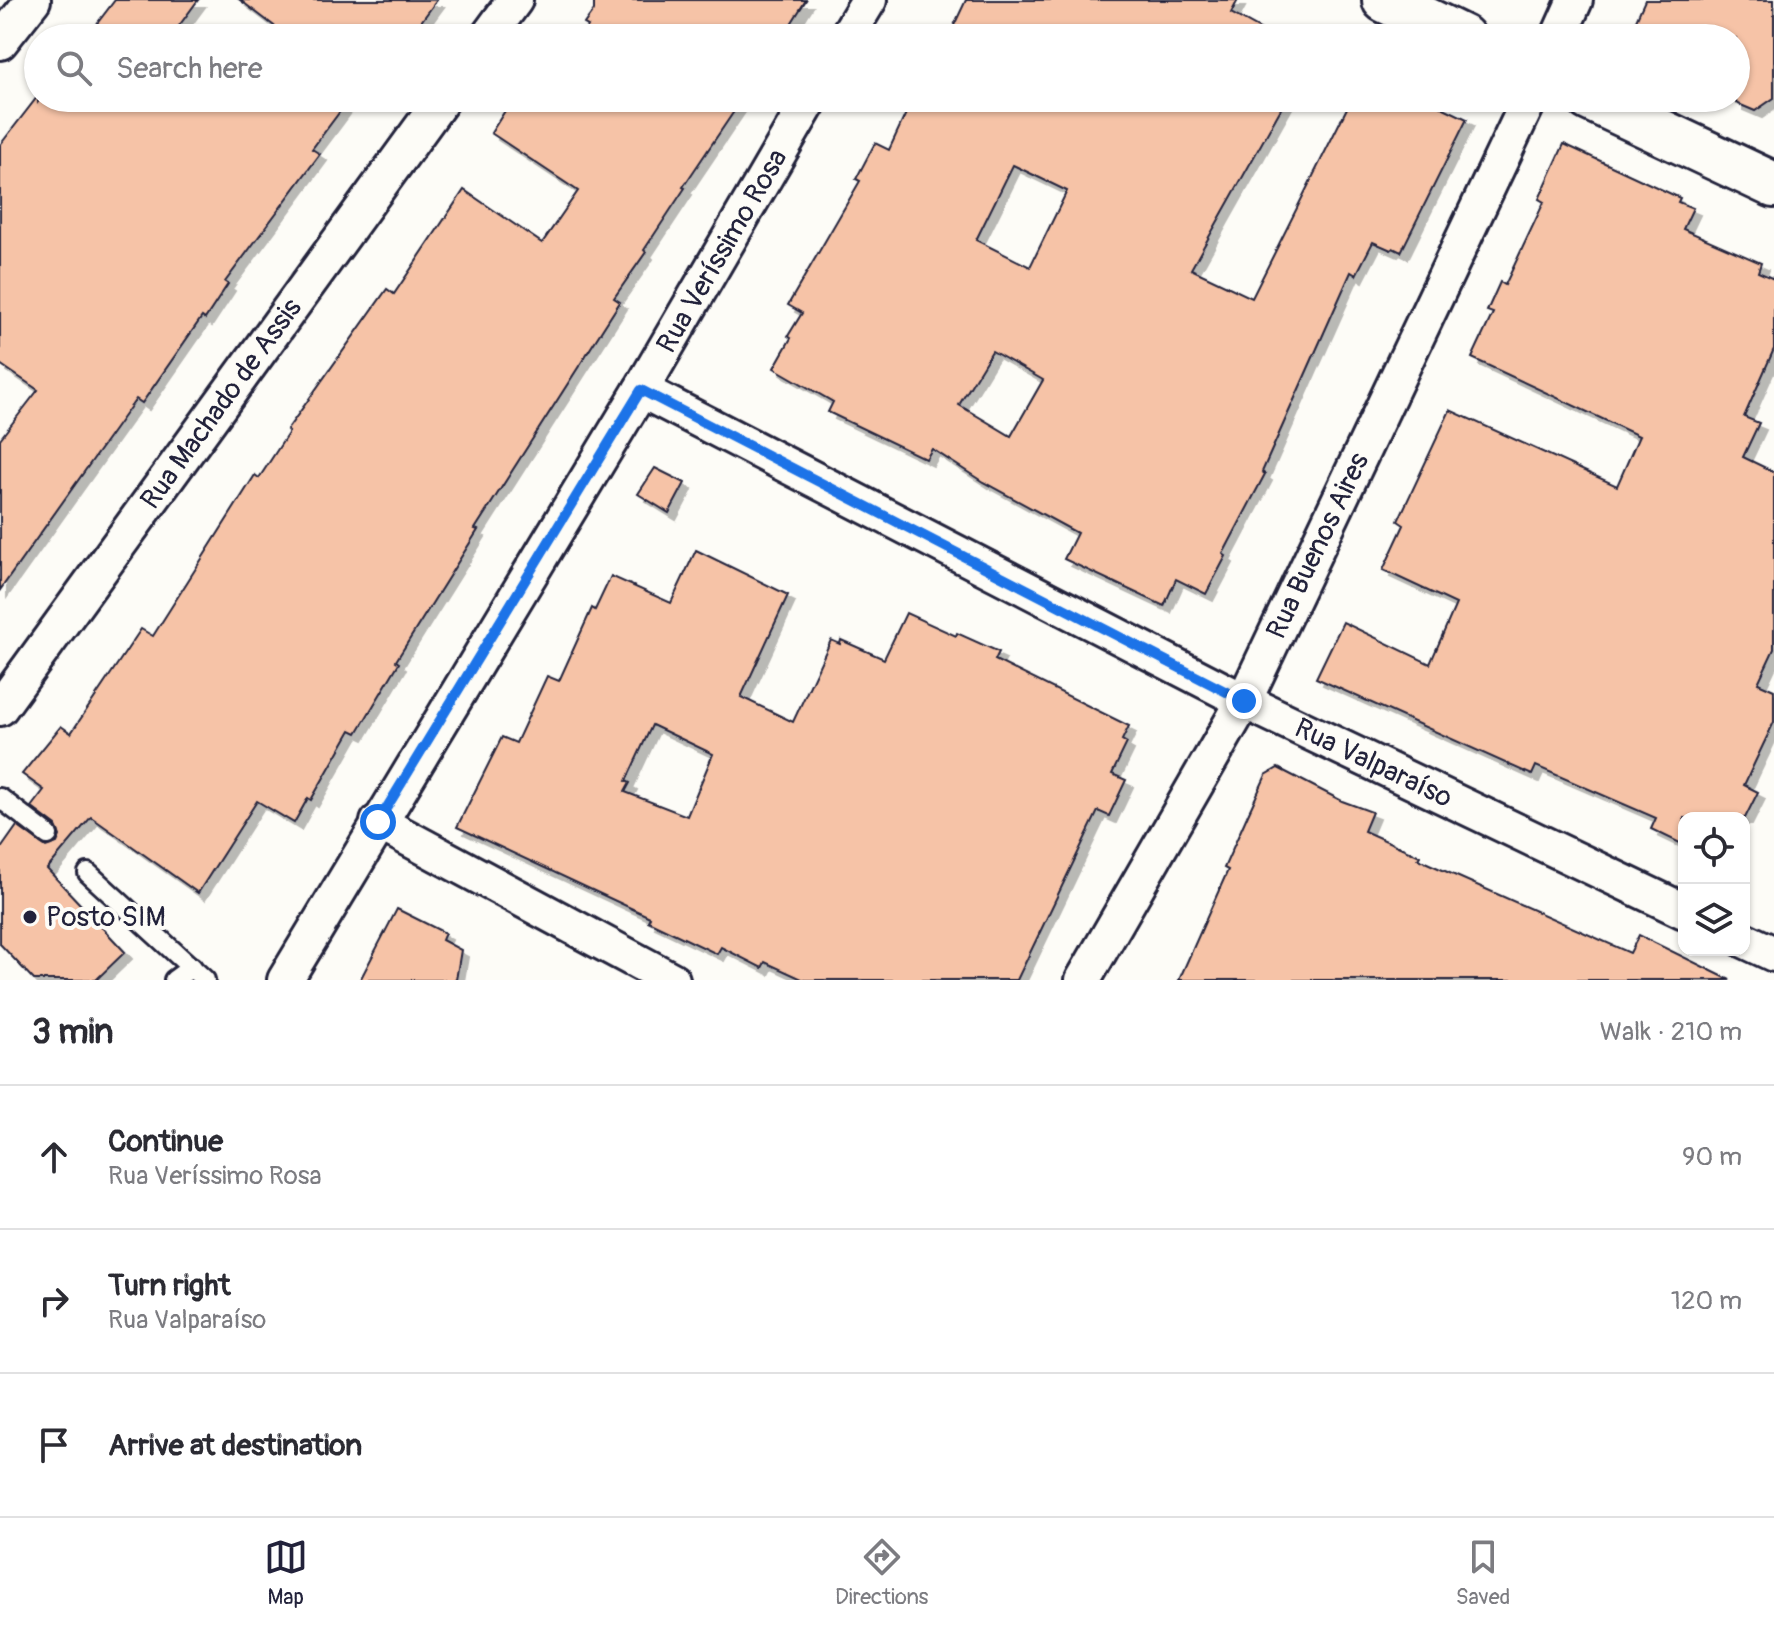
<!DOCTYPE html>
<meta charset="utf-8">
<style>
:root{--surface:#fff;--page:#f7f7f7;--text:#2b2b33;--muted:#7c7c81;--line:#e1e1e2;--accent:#22223b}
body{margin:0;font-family:Pangolin,sans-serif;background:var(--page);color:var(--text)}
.controls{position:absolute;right:24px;bottom:24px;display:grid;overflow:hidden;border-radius:16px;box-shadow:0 2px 6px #0004}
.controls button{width:72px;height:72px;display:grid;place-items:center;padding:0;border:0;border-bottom:2px solid var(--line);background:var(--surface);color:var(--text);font:40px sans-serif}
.stop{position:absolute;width:24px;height:24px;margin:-18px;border:6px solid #1a73e8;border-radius:50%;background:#fff}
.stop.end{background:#1a73e8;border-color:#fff;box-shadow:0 2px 8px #0008}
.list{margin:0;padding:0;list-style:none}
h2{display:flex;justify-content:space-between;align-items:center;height:104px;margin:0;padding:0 32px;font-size:34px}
h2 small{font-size:26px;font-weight:400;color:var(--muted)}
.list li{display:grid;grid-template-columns:52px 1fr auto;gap:24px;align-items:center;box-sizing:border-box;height:144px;padding:0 32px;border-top:2px solid var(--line)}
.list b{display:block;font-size:30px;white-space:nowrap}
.list p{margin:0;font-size:26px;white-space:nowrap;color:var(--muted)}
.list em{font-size:26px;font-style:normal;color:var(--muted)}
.icon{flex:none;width:44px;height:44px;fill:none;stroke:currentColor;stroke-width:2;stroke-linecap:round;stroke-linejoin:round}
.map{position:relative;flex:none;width:1774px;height:980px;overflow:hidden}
.search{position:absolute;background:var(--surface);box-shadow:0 2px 6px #0004;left:24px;right:24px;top:24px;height:88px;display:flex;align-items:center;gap:20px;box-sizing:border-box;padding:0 28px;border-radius:44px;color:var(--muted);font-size:30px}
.sheet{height:536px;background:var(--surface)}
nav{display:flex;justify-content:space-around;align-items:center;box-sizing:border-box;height:112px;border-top:2px solid var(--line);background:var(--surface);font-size:22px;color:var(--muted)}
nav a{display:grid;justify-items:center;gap:4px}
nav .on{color:var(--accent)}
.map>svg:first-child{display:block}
.building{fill:#f6c3a7;stroke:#22223b;stroke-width:2;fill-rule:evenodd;filter:url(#shadow)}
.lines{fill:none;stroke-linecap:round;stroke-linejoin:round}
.service-casing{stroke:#22223b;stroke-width:24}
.minor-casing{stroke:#22223b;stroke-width:40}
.tertiary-casing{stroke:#22223b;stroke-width:50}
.service{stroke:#fdfcf7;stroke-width:18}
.minor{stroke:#fdfcf7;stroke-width:34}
.tertiary{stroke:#fdfcf7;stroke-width:44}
.route{stroke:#1a73e8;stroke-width:10}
.poi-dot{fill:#22223b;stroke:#fdfcf7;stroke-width:3}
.labels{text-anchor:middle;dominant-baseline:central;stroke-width:8;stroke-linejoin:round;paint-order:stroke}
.street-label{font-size:28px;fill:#22223b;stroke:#fdfcf7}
.poi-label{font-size:28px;fill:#22223b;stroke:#fdfcf7;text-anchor:start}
</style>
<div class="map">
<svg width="1774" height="980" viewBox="0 0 1774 980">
<defs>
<filter id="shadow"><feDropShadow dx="7" dy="7" stdDeviation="0" flood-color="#0004"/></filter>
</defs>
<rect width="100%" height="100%" fill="#fdfcf7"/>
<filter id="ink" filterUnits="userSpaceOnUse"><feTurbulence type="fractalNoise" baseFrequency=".0125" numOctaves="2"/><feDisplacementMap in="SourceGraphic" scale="16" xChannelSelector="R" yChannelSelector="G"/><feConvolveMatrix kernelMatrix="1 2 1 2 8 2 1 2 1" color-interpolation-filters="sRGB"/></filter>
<g filter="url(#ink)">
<g class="building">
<path d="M 115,0 L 198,0 L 170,38 L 86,38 Z"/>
<path d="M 240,0 L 437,0 L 409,38 L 290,38 Z"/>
<path d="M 594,0 L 806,0 L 782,38 L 579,38 L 588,26 L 584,24 L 594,10 Z"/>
<path d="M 966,0 L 1238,0 L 1231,13 L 1276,38 L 948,38 Z"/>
<path d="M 1645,0 L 1774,0 L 1774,98 L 1755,111 L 1736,103 L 1736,38 L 1628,38 Z"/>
<path d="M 38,96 L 38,102 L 41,98 L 350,98 L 312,149 L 320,154 L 225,282 L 228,284 L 205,319 L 202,317 L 142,403 L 136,399 L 0,590 L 0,439 L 38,390 L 0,364 L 0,145 Z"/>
<path d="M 513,98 L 743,98 L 683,187 L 685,188 L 644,250 L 646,252 L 614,298 L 620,302 L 475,529 L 478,530 L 396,661 L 399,663 L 357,733 L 351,730 L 311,800 L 308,798 L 294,823 L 257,801 L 198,893 L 91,817 L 47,869 L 125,952 L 96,980 L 34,980 L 0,944 L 0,850 L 17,826 L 46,847 L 57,843 L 60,836 L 56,826 L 31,807 L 44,790 L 22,774 L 61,726 L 71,733 L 141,629 L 153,636 L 255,475 L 259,478 L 289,432 L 287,430 L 387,289 L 394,294 L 464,190 L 542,243 L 578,191 L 491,133 Z"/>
<path d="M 913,98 L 1287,98 L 1191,269 L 1252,298 L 1352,98 L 1423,98 L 1467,119 L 1401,252 L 1393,248 L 1391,250 L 1373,242 L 1356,275 L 1351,272 L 1262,472 L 1265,474 L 1223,554 L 1226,556 L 1206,594 L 1176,579 L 1164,606 L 1064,559 L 1077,533 L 983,482 L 932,449 L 926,459 L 828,412 L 833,402 L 774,368 L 791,338 L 788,336 L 802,313 L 788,305 L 860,181 L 856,179 L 875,143 L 889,150 ZM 1013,165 L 1067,191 L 1030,267 L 976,240 ZM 992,351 L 1043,380 L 1011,436 L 959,405 Z"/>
<path d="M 1564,144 L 1680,198 L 1678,202 L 1693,208 L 1683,229 L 1761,263 L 1758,272 L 1774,279 L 1774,349 L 1744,417 L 1759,423 L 1743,457 L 1774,472 L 1774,649 L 1758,683 L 1774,690 L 1774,722 L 1744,785 L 1758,792 L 1745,818 L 1684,818 L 1684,845 L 1651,829 L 1656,818 L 1536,766 L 1532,775 L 1316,678 L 1343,622 L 1430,664 L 1456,604 L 1383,570 L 1404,525 L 1398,521 L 1450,410 L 1617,486 L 1639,436 L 1472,358 L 1493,313 L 1487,311 L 1500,282 L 1505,285 L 1544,202 L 1539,199 Z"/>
<path d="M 655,468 L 685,483 L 669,513 L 638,494 Z"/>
<path d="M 696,550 L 788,595 L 741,697 L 793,722 L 831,640 L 840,644 L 841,640 L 884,659 L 906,613 L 956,636 L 957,633 L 999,652 L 995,660 L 1129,726 L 1122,740 L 1127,743 L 1112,774 L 1126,780 L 1109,816 L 1098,811 L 1017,980 L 804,980 L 765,962 L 762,968 L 721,947 L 717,954 L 648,921 L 650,917 L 457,827 L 502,737 L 516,743 L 547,676 L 559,681 L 592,608 L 595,610 L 611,576 L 671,603 ZM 652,725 L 713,754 L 687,816 L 625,792 L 630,783 L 626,781 Z"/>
<path d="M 1278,768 L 1342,801 L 1372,812 L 1364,831 L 1420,856 L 1418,859 L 1630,953 L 1639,935 L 1730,980 L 1179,980 L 1228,870 L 1224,868 L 1248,814 L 1266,775 Z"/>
<path d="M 397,909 L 445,933 L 442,940 L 461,950 L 456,980 L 360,980 Z"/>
</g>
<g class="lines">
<defs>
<g id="service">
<path d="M 0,798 L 48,835"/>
<path d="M 88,873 L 205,980"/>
<path d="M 174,980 L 192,967"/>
</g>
<g id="minor">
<path d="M 487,38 L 515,0"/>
<path d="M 846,38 L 869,0"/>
<path d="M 1558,38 L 1575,0"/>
<path d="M 0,42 L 33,0"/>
<path id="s1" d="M 641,390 L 1244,701 L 1684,911"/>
<path id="s2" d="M 0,708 L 443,98"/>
<path d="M 378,822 L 672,980"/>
<path d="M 1744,940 L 1774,954"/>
<path id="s3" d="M 285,980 L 641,390 L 811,98"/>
<path id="s4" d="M 1083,980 L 1244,701 L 1530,98"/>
</g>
<g id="tertiary">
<path d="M 1385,0 L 1463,38"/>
<path d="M 1589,98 L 1774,185"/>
</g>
</defs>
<use href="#service" class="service-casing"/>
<use href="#minor" class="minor-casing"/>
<use href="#tertiary" class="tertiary-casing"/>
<use href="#service" class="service"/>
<use href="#minor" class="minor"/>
<use href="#tertiary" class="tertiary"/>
</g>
</g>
<g class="lines" filter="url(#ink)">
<path class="route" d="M 378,822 L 641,390 L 1244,701"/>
</g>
<circle class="poi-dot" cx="30" cy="917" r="8"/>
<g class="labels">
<g class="street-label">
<text stroke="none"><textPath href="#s3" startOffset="850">Rua Veríssimo Rosa</textPath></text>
<text stroke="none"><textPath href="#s2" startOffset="376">Rua Machado de Assis</textPath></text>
<text stroke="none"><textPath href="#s4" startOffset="494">Rua Buenos Aires</textPath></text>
<text stroke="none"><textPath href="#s1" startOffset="822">Rua Valparaíso</textPath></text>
</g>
<g class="poi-label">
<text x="46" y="917">Posto SIM</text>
</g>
</g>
</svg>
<div class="controls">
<button><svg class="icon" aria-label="locate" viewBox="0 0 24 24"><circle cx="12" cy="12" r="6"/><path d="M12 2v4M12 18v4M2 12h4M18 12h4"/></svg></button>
<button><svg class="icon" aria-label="layers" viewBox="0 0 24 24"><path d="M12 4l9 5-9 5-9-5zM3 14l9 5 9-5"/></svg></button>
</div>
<div class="stop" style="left:378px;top:822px"></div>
<div class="stop end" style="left:1244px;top:701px"></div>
<div class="search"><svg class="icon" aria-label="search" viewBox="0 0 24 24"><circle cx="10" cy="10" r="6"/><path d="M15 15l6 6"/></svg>Search here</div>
</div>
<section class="sheet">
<h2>3 min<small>Walk · 210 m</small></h2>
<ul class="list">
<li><svg class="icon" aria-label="ahead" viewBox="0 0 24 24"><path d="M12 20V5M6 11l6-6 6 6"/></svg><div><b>Continue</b><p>Rua Veríssimo Rosa</p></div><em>90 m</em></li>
<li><svg class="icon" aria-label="right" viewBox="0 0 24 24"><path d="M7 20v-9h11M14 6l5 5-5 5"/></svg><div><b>Turn right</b><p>Rua Valparaíso</p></div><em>120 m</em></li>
<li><svg class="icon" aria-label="arrive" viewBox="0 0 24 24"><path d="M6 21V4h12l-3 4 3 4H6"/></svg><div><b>Arrive at destination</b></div></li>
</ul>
</section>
<nav>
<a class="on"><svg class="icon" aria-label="map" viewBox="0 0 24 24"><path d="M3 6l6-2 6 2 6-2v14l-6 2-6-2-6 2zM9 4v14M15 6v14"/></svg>Map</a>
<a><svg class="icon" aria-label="directions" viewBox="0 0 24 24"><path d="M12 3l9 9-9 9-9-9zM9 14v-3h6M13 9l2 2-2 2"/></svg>Directions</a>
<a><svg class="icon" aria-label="saved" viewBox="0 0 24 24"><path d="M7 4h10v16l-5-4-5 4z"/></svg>Saved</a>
</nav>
